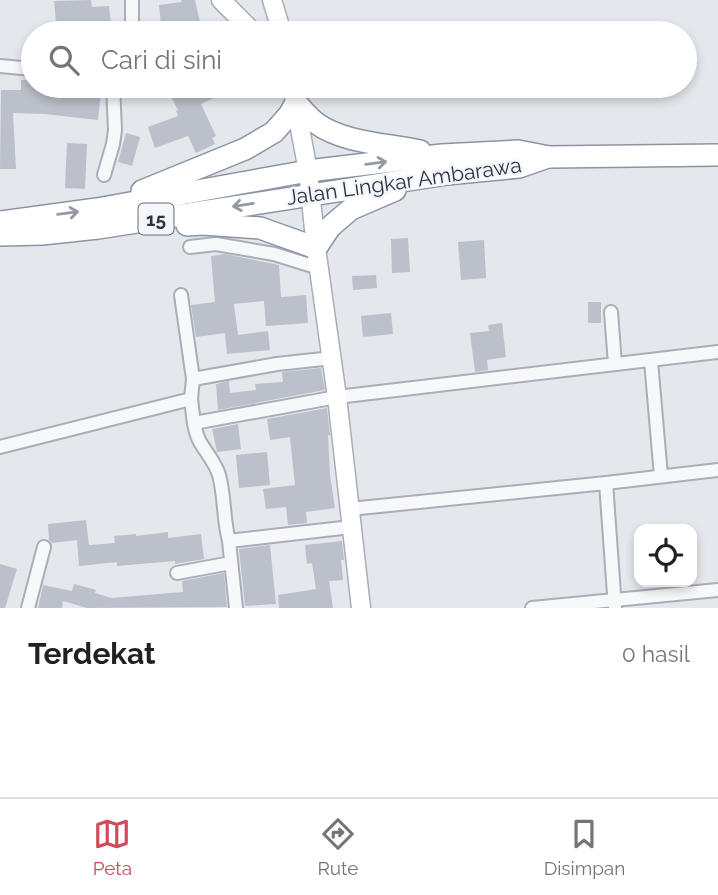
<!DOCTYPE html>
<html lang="id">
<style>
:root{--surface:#fff;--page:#f6f6f6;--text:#202124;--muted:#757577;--line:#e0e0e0;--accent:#d1495b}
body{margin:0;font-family:Raleway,sans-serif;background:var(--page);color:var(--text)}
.controls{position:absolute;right:21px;bottom:21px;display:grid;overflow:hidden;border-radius:14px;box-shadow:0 4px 10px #0003}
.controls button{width:63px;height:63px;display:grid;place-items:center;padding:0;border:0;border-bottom:2px solid var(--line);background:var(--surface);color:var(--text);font:35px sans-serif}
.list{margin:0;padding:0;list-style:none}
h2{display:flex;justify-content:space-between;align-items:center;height:91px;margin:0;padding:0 28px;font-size:30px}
h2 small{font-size:23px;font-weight:400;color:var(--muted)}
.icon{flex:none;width:38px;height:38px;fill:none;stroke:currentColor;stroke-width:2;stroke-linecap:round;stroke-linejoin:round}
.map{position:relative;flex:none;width:718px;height:608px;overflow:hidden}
.search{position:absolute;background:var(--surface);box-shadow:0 4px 10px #0003;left:21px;right:21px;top:21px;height:77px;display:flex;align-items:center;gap:18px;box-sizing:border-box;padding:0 24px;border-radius:38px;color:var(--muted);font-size:26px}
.sheet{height:189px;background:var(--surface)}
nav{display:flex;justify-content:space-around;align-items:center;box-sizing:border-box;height:98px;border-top:2px solid var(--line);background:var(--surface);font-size:19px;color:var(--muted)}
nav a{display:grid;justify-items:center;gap:4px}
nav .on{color:var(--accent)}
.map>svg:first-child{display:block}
.building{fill:#bbc0ca}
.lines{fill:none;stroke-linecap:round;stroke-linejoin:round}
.minor-casing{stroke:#a9aeb7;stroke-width:16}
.secondary-casing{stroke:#a9aeb7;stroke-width:21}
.trunk-casing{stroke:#8b94a3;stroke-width:24}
.minor{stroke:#f7f8fa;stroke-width:12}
.secondary{stroke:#fff;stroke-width:18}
.trunk{stroke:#fff;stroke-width:21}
.oneway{stroke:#959aa2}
.labels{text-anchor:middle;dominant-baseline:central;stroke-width:5;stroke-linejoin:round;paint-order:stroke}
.shield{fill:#f4f6f9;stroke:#676e7b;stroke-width:2}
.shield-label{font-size:19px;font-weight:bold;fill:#2b3445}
.street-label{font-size:21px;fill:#2b3445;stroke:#f4f6f9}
</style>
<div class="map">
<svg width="718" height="608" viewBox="0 0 718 608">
<rect width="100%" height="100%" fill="#e4e7ec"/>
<g class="building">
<path d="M 91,0 L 92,7 L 109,6 L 111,24 L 79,28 L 79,31 L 57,32 L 54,1 Z"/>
<path d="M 181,0 L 195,0 L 202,31 L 193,33 L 162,33 L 159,5 L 182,2 Z"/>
<path d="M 21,80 L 33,80 L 33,86 L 55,86 L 101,91 L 98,120 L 45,114 L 14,113 L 13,114 L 16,169 L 0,169 L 1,90 L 21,90 Z"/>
<path d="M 165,86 L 240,86 L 201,104 L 216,136 L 212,138 L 215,144 L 196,153 L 188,136 L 155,148 L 148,127 L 178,116 L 176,111 L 178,110 Z"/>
<path d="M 126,133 L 140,137 L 132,166 L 118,162 Z"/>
<path d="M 67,143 L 87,144 L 85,189 L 65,188 Z"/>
<path d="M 408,238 L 410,272 L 392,273 L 391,239 Z"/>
<path d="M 484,240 L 486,278 L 461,280 L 458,242 Z"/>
<path d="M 225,254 L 279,265 L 281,297 L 306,295 L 308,323 L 266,326 L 264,301 L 234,304 L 238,335 L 268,331 L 270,350 L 227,354 L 225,333 L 196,337 L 191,305 L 215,302 L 211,256 Z"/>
<path d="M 376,275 L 377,288 L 353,290 L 352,276 Z"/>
<rect x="588" y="302" width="13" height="21"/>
<path d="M 391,313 L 393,334 L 363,337 L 361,316 Z"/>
<path d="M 502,323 L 506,357 L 487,360 L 488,370 L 475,372 L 470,333 L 489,331 L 488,325 Z"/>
<path d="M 321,368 L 325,390 L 218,410 L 216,384 L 229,381 L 230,393 L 256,390 L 255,384 L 283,382 L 282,372 Z"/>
<path d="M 327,408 L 330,435 L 328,435 L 330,475 L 335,508 L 306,512 L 307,523 L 288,525 L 286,507 L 266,509 L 263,489 L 295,485 L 290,437 L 270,440 L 267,419 Z"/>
<path d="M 238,424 L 241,449 L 217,452 L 212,429 Z"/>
<path d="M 267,452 L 270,485 L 239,488 L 236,455 Z"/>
<path d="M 86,520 L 89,545 L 115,543 L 114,536 L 136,534 L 136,536 L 168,532 L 168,538 L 201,534 L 204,559 L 175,564 L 175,561 L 117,566 L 117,562 L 79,566 L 77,540 L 52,543 L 49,540 L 48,524 Z"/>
<path d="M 342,541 L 344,560 L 341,560 L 343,580 L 329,581 L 333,608 L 279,608 L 278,595 L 316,589 L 312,563 L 307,564 L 305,545 Z"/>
<path d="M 270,545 L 276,604 L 245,606 L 239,549 Z"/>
<path d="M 0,564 L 17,569 L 5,608 L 0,608 Z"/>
<path d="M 224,573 L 227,607 L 87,608 L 63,601 L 62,608 L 38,608 L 43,585 L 72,591 L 74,584 L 96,590 L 95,593 L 111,598 L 183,592 L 182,581 Z"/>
</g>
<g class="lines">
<defs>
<g id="minor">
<path d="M 132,0 L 132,33"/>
<path d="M 0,66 L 33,69"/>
<path d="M 104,175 L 113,144 L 115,130 L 113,86"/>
<path d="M 190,247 L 216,244 L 274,254 L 319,268"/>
<path d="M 611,312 L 615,364"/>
<path d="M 651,361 L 661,476"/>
<path d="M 193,379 L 277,364 L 332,358"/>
<path d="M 191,399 C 193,413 193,429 200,442 C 207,454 215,462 219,475 C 225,497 223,519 229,541"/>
<path d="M 194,423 L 337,397 L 718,352"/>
<path d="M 0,447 L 191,399 L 193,379 L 181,295"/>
<path d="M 606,483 L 615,608"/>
<path d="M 350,509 L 606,483 L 718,470"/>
<path d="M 177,573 L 231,563"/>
<path d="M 28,608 L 44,547"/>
<path d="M 236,608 L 229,541 L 351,527"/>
<path d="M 532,608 L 718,590"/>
</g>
<g id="secondary">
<path d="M 221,0 L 254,33"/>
<path d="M 272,0 L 282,33"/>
<path d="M 292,86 L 308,171 L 316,248 L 337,397 L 361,608"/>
</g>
<g id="trunk">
<path d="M 142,191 L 245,149 L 274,132 L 289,115 L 296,103 C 303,110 309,118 316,123 C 343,143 388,144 420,151"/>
<path d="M 0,222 L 97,209 L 308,171 L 442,155 L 518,151 L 549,157 L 718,155"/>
<path d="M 187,225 L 203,224 L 260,228 L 316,248 L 330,227 L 351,209 L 395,190"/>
<path d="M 0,235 L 42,234 L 98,228 L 447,174 L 519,167 L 548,157"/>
</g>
</defs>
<use href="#minor" class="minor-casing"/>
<use href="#secondary" class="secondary-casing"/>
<use href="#trunk" class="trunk-casing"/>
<use href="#minor" class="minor"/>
<use href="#secondary" class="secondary"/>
<use href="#trunk" class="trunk"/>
</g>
<defs><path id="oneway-shaft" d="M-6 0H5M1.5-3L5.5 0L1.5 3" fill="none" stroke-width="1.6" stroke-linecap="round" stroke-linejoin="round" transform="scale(1.75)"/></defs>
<g class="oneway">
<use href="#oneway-shaft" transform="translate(376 163) rotate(-7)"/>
<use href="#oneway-shaft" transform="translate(243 205) rotate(171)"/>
<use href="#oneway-shaft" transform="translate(68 213) rotate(-7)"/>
</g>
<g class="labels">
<rect class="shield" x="138.5" y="203.5" width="35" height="31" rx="5"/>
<g class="shield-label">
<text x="156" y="219">15</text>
</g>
<g class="street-label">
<text transform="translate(404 181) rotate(-8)">Jalan Lingkar Ambarawa</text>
</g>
</g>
</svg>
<div class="controls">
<button><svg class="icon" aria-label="locate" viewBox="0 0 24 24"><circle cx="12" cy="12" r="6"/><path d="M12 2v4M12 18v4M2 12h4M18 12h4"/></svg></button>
</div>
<div class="search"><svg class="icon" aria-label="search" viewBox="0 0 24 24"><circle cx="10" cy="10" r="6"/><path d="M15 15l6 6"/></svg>Cari di sini</div>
</div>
<section class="sheet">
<h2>Terdekat<small>0 hasil</small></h2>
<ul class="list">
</ul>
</section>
<nav>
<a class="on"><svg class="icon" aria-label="map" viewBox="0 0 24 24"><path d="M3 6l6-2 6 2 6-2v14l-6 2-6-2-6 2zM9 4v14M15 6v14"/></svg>Peta</a>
<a><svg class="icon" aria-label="directions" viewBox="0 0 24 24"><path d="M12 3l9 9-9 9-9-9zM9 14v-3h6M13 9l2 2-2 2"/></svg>Rute</a>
<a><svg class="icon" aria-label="saved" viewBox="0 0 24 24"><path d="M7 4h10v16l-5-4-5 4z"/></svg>Disimpan</a>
</nav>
